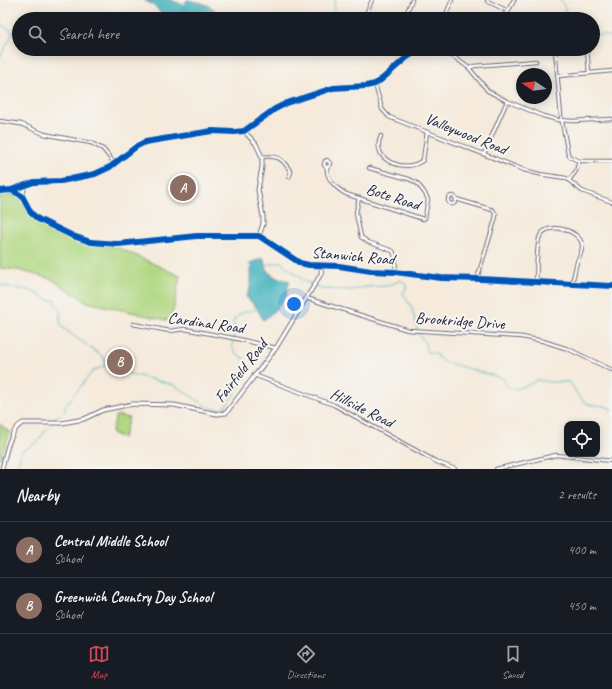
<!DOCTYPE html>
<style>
:root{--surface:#171b24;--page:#20242c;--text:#f1f3f6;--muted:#9ea1a6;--line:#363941;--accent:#d1495b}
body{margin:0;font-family:Caveat,sans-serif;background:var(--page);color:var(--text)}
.controls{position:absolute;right:12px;bottom:12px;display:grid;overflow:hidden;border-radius:8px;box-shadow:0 2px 10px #0003}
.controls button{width:36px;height:36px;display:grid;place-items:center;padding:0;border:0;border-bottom:1px solid var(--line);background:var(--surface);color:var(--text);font:20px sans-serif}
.compass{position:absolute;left:516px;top:68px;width:36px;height:36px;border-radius:50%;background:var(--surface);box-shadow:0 2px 10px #0003;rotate:283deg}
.you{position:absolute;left:294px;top:304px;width:14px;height:14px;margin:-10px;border:3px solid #fff;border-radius:50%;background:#1a73e8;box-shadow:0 0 0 6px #1a73e833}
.badge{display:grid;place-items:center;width:26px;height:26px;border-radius:50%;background:var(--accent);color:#fff;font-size:13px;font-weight:700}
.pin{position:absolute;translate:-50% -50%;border:2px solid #fff;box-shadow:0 1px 4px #0006}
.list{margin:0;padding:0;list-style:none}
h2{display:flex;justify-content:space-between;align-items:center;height:52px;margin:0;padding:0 16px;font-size:17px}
h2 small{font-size:13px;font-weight:400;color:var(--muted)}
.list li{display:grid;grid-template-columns:26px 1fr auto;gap:12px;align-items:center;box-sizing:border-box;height:56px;padding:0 16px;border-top:1px solid var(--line)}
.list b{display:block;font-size:15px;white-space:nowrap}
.list p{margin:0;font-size:13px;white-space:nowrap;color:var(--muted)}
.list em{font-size:13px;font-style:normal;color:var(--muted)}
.icon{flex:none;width:22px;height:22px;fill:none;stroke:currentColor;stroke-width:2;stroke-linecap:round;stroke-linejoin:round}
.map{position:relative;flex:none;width:612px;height:469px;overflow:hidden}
.search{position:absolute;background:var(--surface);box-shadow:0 2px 10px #0003;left:12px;right:12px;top:12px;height:44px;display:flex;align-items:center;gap:10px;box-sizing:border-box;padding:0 14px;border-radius:22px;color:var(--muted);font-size:15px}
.sheet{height:164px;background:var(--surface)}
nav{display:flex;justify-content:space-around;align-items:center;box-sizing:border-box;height:56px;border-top:1px solid var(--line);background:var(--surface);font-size:11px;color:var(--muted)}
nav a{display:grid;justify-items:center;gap:2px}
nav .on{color:var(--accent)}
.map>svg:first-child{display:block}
.green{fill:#b0d781;stroke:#697c5e}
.water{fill:#43b3bd;stroke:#326a7c}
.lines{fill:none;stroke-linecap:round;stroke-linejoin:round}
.stream{stroke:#43b3bd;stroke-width:1}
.minor-casing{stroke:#6c6873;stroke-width:4.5}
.tertiary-casing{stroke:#6c6873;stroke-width:5}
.minor{stroke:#fff;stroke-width:2.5}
.tertiary{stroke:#fff;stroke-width:3}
.cycleway-casing{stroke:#f6f6f2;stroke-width:8}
.cycleway{stroke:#0057b8;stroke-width:6}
.labels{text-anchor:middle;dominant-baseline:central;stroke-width:4;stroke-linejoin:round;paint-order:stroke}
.street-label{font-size:16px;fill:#22223b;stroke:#f6f6f2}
</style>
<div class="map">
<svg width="612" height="469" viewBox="0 0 612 469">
<rect width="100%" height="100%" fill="#f6f6f2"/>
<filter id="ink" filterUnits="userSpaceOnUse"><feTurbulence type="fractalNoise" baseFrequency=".025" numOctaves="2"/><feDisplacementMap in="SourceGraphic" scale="8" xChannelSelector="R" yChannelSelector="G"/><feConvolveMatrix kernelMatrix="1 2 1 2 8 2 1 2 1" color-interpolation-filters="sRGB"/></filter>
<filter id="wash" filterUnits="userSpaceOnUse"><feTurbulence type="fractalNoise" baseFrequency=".012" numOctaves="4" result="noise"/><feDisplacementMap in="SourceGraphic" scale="16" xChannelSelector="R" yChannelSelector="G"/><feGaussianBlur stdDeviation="0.9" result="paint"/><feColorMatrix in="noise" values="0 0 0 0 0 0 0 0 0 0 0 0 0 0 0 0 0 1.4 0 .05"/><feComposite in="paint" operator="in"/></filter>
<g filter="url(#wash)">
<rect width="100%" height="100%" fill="#f5eadb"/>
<g class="green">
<path d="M 0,194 L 15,195 L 20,199 L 31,216 L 50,228 L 82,242 L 117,247 L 180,276 L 174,307 L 170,321 L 87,302 L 51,279 L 18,270 L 0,268 Z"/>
<path d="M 117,415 L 129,418 L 123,438 L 111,433 L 116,416 Z"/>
<path d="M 0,424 L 10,433 L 0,459 Z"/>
</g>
<g class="water">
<path d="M 144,0 L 171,0 L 183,5 L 187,0 C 197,2 208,3 216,11 C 219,13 219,16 222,19 L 163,19 C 161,9 152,4 144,0 Z"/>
<path d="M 263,258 L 268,272 L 277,278 L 290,281 C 289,284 288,287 287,290 C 286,293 287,296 285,299 C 283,303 266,319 263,320 L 257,308 L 246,297 C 252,288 252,275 250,263 Z"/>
</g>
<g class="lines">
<g class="stream">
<path d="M 560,0 L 562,1 L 568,19"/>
<path d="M 0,18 L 1,25 L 13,32"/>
<path d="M 333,19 L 335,0"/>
<path d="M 593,35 L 603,35 L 612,37"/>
<path d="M 289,49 L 296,54 L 304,55 L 311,49"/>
<path d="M 0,57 L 17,26 L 19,26"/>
<path d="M 265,265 L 281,262 L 303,280 L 321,289 L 353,290 L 366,287 L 387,286 L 401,280 L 406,284 L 406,289 L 403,293 L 412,308 L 419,336 L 424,340 L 427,352 L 436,354 L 442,361 L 501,378 L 505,380 C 506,397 529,385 537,380 L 550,382 L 569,382 C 575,389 579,400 588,404 C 596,407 606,403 612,410"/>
<path d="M 0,285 L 12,288 L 30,290 L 49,300 L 56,300 L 55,304 L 60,308 C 62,317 57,318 63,328 L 103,357 L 107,365 L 111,369 L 174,385 L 203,404 L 214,409 L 221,409 L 224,408 L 245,378 L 248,369 L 248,364 L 244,359 L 235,352 L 232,347 L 235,329 L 233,321 C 243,308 248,314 258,308"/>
<path d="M 53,420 L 65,411 L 65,406 L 93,371 L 106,365"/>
<path d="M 14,469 L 19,462 L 21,451 C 27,448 35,445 40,439 C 43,435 45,430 49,426"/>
</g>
</g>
</g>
<g filter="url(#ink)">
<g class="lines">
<defs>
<g id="minor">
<path d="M 487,1 L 508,11"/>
<path d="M 364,19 L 372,0"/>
<path d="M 404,19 L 412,0"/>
<path d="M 444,19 L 452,0"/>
<path d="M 393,49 L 408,56"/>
<path d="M 443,49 L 469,68 L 488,91 L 507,101 L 543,116 L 558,120 L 573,121 L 612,119"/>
<path d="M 555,49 L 561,116 L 568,154 L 570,157 L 579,161 L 612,161"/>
<path d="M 587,49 L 589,73"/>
<path d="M 351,52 L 352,49"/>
<path d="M 469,68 L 474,66 L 536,61"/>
<path d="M 558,76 L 612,71"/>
<path d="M 375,84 L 382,109 L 389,117 L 524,170 L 539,174 L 566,178 L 582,191 L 612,202"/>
<path d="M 0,121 L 21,124 L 44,134 L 91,143 L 103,149 L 114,163"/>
<path d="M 381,136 C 369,161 407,174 423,160 L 427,132"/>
<path d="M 484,154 L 507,101"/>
<path d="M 262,157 C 278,155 282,158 291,172 L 289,177"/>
<path d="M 327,168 L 331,164 L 327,160 L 325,161 L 324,165 L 327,168 C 326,179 337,189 346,194 L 417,217 L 423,219 L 425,218 L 428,199 L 424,192 L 417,183 L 409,179 L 369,168"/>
<path d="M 569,180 L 576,171 L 579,161"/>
<circle cx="452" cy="200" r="4"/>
<path d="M 359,198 L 356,213 L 361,237 L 368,242 L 393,251 L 396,259 L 395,272"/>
<path d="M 456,199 L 493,210 L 496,215 L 495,220 L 477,279"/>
<path d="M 536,282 C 537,272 536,244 540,236 C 547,221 581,230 582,245 C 583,251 579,256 577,262 C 575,269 574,276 572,283"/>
<path d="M 306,298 L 408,330 L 522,337 L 543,341 L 568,349 L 612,370"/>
<path d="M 133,324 L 170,331 L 185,329 L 238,339 L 276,348"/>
<path d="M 254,375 L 334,405 L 437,462 L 455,469"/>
<path d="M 496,469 L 556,455 L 612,461"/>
</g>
<g id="tertiary">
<path d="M 500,19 L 508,11 L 514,0"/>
<path d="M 244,131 L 256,144 L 262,157 L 262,167 L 258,190 L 263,216 L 263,224 L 259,236"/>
<path d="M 11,190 L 34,182 L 61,181 L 95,174 L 110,167 L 137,146 L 145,142 L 212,131 L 234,132 L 244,131 L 275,109 L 287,103 L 333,88 L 366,86 L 375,84 L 382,79 L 406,58 L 419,49"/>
<path d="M 0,191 L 11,190 L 17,193 L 22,196 L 31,213 L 38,219 L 73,236 L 91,242 L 118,244 L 197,236 L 259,236 L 300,263 L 309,265 L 339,266 L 371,271 L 395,272 L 441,278 L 480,279 L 612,286"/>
<path d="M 22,196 L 25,186"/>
<path d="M 2,469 C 5,456 10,428 23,423 L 62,423 L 84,419 L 103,410 L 133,404 L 174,405 L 217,414 L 226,413 L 276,348 L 321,274 L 322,266"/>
</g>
</defs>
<use href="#minor" class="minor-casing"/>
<use href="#tertiary" class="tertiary-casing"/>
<use href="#minor" class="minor"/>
<use href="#tertiary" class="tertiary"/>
<defs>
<g id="cycleway">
<path d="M 11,190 L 34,182 L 61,181 L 95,174 L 110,167 L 137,146 L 145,142 L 212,131 L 234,132 L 244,131 L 275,109 L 287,103 L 333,88 L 366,86 L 375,84 L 382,79 L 406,58 L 419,49"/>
<path d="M 0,191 L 11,190 L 17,193 L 22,196 L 31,213 L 38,219 L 73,236 L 91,242 L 118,244 L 197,236 L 259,236 L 300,263 L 309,265 L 339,266 L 371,271 L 395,272 L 441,278 L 480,279 L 612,286"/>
</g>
</defs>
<use href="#cycleway" class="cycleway-casing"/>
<use href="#cycleway" class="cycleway"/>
</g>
</g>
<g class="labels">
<g class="street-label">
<text transform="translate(466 134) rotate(22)">Valleywood Road</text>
<text transform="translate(393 197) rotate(18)">Bote Road</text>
<text transform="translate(353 256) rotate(5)">Stanwich Road</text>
<text transform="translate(460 321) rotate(4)">Brookridge Drive</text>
<text transform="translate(206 323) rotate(8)">Cardinal Road</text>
<text transform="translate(241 371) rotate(-52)">Fairfield Road</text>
<text transform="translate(362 408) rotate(27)">Hillside Road</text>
</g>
</g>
</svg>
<div class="controls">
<button><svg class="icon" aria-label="locate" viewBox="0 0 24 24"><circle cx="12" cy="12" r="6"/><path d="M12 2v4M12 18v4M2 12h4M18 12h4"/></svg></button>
</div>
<svg class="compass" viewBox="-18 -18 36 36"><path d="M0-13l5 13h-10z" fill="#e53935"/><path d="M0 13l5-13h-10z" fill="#9ea1a6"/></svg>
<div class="you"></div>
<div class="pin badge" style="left:183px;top:188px;background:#8d6e63">A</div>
<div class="pin badge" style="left:120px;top:362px;background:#8d6e63">B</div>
<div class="search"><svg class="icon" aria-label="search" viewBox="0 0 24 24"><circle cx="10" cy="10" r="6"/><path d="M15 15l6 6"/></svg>Search here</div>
</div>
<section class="sheet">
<h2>Nearby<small>2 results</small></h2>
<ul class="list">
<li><span class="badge" style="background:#8d6e63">A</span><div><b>Central Middle School</b><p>School</p></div><em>400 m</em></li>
<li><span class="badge" style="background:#8d6e63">B</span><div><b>Greenwich Country Day School</b><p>School</p></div><em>450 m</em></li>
</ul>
</section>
<nav>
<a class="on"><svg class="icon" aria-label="map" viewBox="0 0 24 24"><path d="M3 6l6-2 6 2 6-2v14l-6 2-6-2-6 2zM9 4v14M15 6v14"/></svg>Map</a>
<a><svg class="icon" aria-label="directions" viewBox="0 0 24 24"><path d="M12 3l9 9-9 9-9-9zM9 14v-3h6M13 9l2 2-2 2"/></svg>Directions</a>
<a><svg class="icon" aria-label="saved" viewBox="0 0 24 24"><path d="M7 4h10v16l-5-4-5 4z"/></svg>Saved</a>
</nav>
